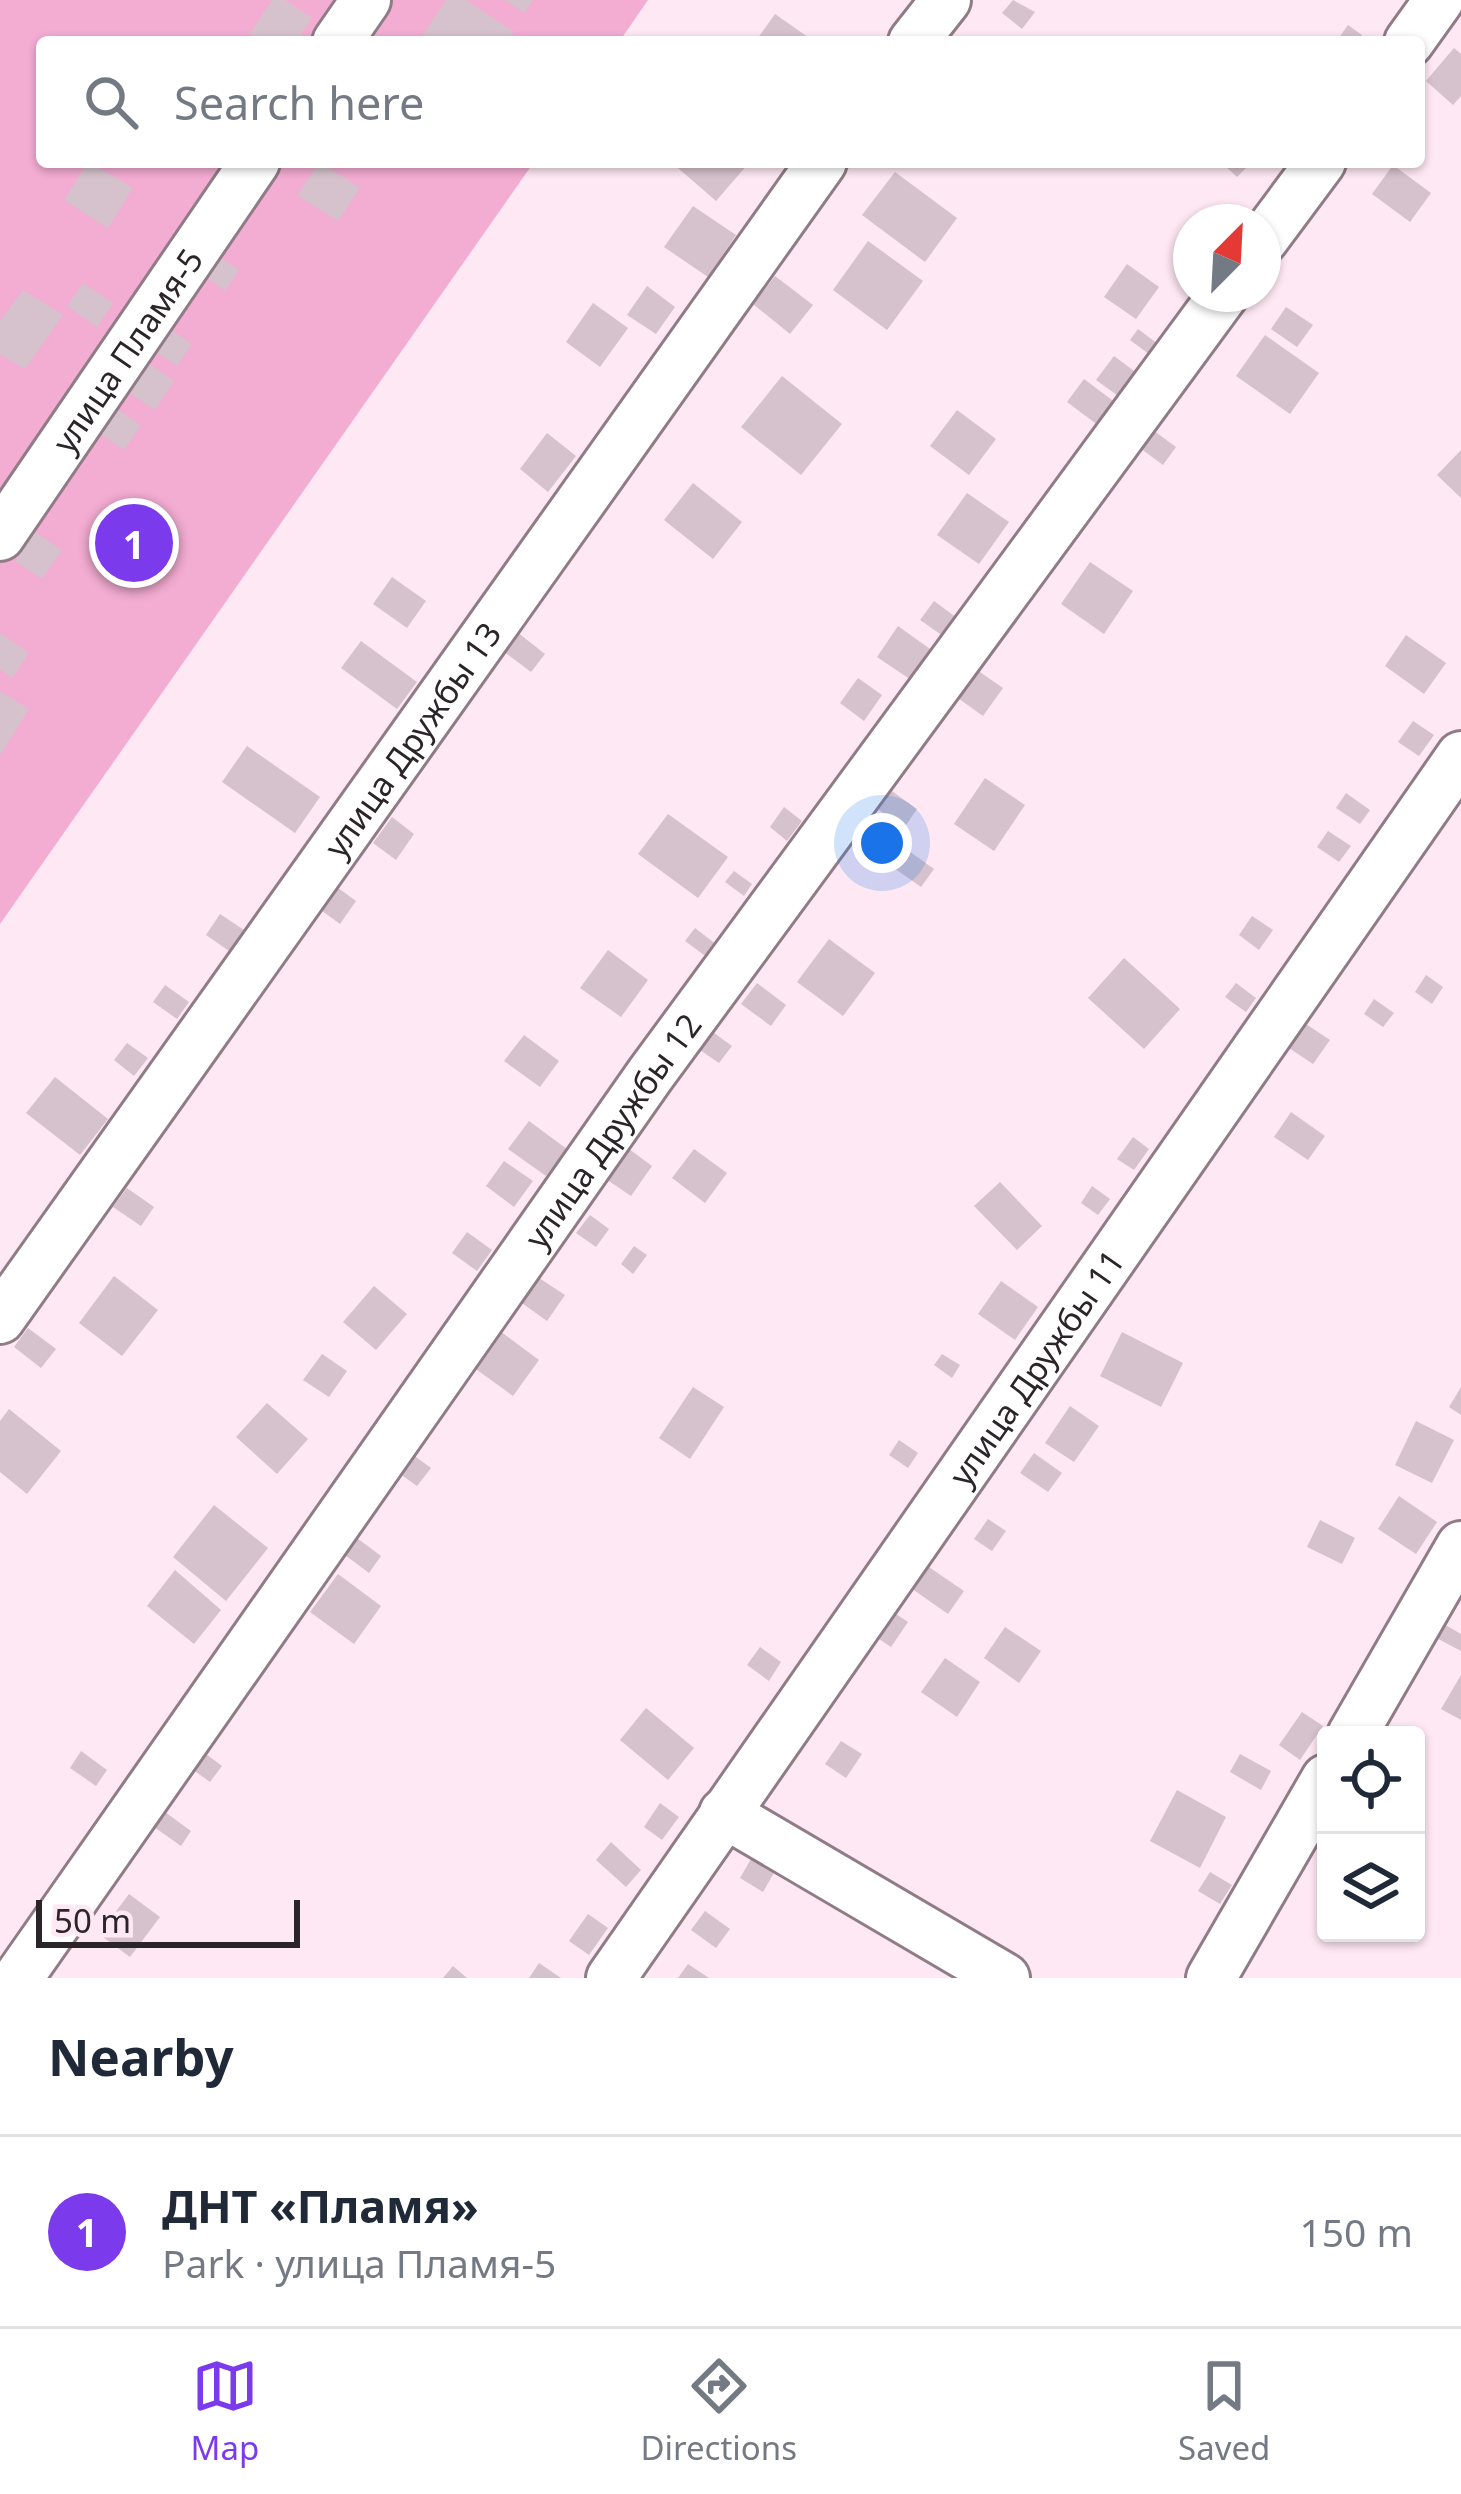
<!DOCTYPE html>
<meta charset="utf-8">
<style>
:root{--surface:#fff;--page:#f2f2f3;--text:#1f2937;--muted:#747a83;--line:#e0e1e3;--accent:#7c3aed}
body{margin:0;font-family:"Noto Sans",sans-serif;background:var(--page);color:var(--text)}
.controls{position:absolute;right:36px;bottom:36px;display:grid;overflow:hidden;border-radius:12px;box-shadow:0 3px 9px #0004}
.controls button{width:108px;height:108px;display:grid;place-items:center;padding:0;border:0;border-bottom:3px solid var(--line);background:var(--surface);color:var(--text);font:60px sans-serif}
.compass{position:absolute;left:1173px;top:204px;width:108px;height:108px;border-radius:50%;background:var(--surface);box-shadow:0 3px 9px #0004;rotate:24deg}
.scale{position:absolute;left:36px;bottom:30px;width:264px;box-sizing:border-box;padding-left:12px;border:6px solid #2b2428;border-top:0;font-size:33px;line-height:42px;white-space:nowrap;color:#2b2428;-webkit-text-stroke:9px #fee8f3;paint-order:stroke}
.you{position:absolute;left:882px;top:843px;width:42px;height:42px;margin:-30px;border:9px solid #fff;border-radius:50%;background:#1a73e8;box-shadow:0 0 0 18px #1a73e833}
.badge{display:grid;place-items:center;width:78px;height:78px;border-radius:50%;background:var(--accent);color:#fff;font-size:39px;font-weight:700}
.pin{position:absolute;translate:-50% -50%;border:6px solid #fff;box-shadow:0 3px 12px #0006}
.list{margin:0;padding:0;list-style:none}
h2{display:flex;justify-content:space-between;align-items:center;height:156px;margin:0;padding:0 48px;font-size:51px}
h2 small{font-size:39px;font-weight:400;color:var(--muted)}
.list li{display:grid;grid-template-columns:78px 1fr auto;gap:36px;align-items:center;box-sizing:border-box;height:192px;padding:0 48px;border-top:3px solid var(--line)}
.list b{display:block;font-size:45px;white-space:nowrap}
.list p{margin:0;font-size:39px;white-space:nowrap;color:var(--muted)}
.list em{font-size:39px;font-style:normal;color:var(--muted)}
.icon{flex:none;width:66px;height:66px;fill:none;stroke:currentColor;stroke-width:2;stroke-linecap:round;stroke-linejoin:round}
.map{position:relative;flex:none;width:1461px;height:1978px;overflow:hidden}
.search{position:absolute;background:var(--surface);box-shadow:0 3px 9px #0004;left:36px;right:36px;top:36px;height:132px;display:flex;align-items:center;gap:30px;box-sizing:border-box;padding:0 42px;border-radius:12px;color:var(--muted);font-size:45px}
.sheet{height:348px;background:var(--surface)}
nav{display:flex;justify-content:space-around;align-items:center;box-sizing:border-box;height:168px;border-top:3px solid var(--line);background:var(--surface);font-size:33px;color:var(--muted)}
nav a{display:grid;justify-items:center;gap:6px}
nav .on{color:var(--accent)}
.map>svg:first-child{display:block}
.green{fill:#f3acd2}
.building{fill:#d6c2cc}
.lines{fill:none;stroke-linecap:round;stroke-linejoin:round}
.minor-casing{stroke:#8f7c86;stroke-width:54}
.minor{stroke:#fff;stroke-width:48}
.labels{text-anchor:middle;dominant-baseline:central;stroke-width:9;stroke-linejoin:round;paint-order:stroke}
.street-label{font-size:33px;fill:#2b2428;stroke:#fee8f3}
</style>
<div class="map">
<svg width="1461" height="1978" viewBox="0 0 1461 1978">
<rect width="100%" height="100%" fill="#fee8f3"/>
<path class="green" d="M 0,0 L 648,0 L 619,42 L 42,42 L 42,162 L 534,162 L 0,924 Z"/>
<g class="building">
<path d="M 272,0 L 285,0 L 312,18 L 296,42 L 264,42 L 250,33 Z"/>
<path d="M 446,0 L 466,0 L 514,32 L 507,42 L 431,42 L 422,36 Z"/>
<path d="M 505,0 L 533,0 L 524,13 Z"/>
<path d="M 1013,0 L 1035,12 L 1022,29 L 1002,13 Z"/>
<path d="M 775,14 L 815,42 L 755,42 Z"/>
<path d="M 1348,25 L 1362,35 L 1358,42 L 1338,39 Z"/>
<path d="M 1454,48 L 1461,54 L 1461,96 L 1453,105 L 1426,81 Z"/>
<path d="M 88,162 L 133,188 L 108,228 L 64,200 Z"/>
<path d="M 320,162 L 360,188 L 338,221 L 297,195 Z"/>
<path d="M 671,162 L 746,162 L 748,164 L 716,201 Z"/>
<path d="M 1221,162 L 1252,162 L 1237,177 Z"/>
<path d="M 1393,165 L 1431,193 L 1410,222 L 1372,194 Z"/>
<path d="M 895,172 L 957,218 L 925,262 L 862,215 Z"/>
<path d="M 693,206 L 736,235 L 708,277 L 664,247 Z"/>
<path d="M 868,241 L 923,281 L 887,330 L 833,290 Z"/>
<path d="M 217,255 L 239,270 L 225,291 L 203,275 Z"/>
<path d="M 1127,264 L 1159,287 L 1136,319 L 1104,297 Z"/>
<path d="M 775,276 L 813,305 L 790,334 L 753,304 Z"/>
<path d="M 83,283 L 113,303 L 97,327 L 67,306 Z"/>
<path d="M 647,286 L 675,307 L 656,334 L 627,315 Z"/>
<path d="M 23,290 L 63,315 L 25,369 L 0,354 L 0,321 Z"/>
<path d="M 593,303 L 628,328 L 600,367 L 566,342 Z"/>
<path d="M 1286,307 L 1313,325 L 1297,347 L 1271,329 Z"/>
<path d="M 166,326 L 192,344 L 177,366 L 151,349 Z"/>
<path d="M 1138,329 L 1158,344 L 1150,355 L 1130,340 Z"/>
<path d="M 1265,335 L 1319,373 L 1290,414 L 1236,376 Z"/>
<path d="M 1114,356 L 1138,374 L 1121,398 L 1096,380 Z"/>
<path d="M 141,358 L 174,381 L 155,410 L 121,387 Z"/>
<path d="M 782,376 L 842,424 L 801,475 L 741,427 Z"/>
<path d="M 1084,379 L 1116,403 L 1099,426 L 1067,402 Z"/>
<path d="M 109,404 L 141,425 L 124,450 L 93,429 Z"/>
<path d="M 957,410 L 996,439 L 969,475 L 930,446 Z"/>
<path d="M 1146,425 L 1176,447 L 1163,465 L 1133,443 Z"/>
<path d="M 547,433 L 576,456 L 548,492 L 520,469 Z"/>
<path d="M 1461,450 L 1461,498 L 1437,475 Z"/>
<path d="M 693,483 L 742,522 L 713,559 L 664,520 Z"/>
<path d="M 967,493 L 1009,522 L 979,564 L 937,535 Z"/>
<path d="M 137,502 L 181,532 L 147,584 L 103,554 Z"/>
<path d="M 35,532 L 62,550 L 42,579 L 15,561 Z"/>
<path d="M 1090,562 L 1133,591 L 1104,634 L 1061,604 Z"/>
<path d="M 392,577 L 426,601 L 407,628 L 373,604 Z"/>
<path d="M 934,601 L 957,618 L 943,636 L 920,620 Z"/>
<path d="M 898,626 L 937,654 L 917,684 L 877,657 Z"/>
<path d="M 517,632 L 545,654 L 531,672 L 503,651 Z"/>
<path d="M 0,633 L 29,653 L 12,678 L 0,669 Z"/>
<path d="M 1406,635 L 1446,663 L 1424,694 L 1385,666 Z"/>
<path d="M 361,641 L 417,682 L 397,709 L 341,668 Z"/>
<path d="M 974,668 L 1003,688 L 983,716 L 955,696 Z"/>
<path d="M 858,678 L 882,695 L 864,721 L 840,703 Z"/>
<path d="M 0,691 L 29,709 L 0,755 Z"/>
<path d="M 1413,721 L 1434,735 L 1419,756 L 1398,742 Z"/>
<path d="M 247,746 L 320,797 L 295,833 L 222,782 Z"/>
<path d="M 985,778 L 1025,805 L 994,851 L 954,824 Z"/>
<path d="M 886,787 L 917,809 L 904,828 L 872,805 Z"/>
<path d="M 1346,793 L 1370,810 L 1360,824 L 1336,808 Z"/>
<path d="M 784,807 L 802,821 L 787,841 L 770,827 Z"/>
<path d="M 668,814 L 728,857 L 698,898 L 638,854 Z"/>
<path d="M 392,817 L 414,834 L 396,860 L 373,843 Z"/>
<path d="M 1328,831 L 1351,846 L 1339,862 L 1317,847 Z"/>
<path d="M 906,849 L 934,869 L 921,887 L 894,868 Z"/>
<path d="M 734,871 L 752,884 L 744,896 L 725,882 Z"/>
<path d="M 330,882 L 356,901 L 340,924 L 314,905 Z"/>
<path d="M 220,914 L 247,932 L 232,953 L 206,935 Z"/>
<path d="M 1252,916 L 1273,930 L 1259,950 L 1239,935 Z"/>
<path d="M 695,928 L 717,945 L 708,958 L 685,941 Z"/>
<path d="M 829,939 L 875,973 L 843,1016 L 797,982 Z"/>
<path d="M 608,950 L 648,980 L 621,1017 L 580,988 Z"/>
<path d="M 1124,958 L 1180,1009 L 1144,1049 L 1088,998 Z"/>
<path d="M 1426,975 L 1443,987 L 1432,1004 L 1415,992 Z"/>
<path d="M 757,983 L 786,1005 L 771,1026 L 741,1004 Z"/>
<path d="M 1236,983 L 1256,998 L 1246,1012 L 1225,997 Z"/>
<path d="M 165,985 L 189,1002 L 177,1019 L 153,1002 Z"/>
<path d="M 1374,999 L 1394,1013 L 1383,1027 L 1364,1014 Z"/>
<path d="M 1306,1024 L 1330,1040 L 1313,1064 L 1289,1048 Z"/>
<path d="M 710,1030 L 732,1046 L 719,1063 L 697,1048 Z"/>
<path d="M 524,1035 L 559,1061 L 540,1087 L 504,1061 Z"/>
<path d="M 127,1043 L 148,1058 L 134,1076 L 114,1060 Z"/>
<path d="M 55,1077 L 108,1119 L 80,1155 L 26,1113 Z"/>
<path d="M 1291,1112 L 1325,1136 L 1308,1160 L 1274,1137 Z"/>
<path d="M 529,1121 L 567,1149 L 546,1176 L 508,1149 Z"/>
<path d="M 1133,1137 L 1149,1149 L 1134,1170 L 1117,1159 Z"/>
<path d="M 625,1146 L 652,1166 L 631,1196 L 603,1177 Z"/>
<path d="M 694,1149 L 727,1173 L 705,1203 L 672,1178 Z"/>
<path d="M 504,1161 L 533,1181 L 514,1207 L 486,1186 Z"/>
<path d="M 1000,1182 L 1042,1226 L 1017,1250 L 974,1206 Z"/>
<path d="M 1092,1186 L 1110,1199 L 1098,1215 L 1081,1203 Z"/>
<path d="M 127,1188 L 154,1207 L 141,1226 L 113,1207 Z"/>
<path d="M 590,1215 L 609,1229 L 596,1247 L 576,1233 Z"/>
<path d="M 467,1232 L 492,1250 L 477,1271 L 452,1253 Z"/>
<path d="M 634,1246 L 647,1255 L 633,1274 L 621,1264 Z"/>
<path d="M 114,1276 L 158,1310 L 122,1356 L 79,1323 Z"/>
<path d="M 536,1276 L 565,1295 L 547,1321 L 519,1301 Z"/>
<path d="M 1001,1281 L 1038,1307 L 1015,1340 L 978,1314 Z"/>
<path d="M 374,1286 L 407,1314 L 376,1350 L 343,1322 Z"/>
<path d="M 28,1328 L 56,1349 L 41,1368 L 14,1347 Z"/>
<path d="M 500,1331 L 539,1360 L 513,1396 L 473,1367 Z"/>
<path d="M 1122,1332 L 1183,1363 L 1161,1407 L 1100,1376 Z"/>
<path d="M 322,1354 L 347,1371 L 329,1397 L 303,1380 Z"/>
<path d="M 942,1354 L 960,1365 L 952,1378 L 934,1365 Z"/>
<path d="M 693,1387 L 724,1407 L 690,1459 L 659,1438 Z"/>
<path d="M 1461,1387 L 1461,1415 L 1449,1407 Z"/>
<path d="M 267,1403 L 308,1439 L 277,1474 L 236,1437 Z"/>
<path d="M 1070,1406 L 1099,1426 L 1074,1462 L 1045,1443 Z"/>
<path d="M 9,1409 L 61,1451 L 27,1494 L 0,1472 L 0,1421 Z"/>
<path d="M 1416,1421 L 1454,1440 L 1432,1483 L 1395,1465 Z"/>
<path d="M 899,1440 L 918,1453 L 908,1468 L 889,1455 Z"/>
<path d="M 409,1452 L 431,1468 L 417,1486 L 396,1471 Z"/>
<path d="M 1034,1453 L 1062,1473 L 1048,1492 L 1020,1473 Z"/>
<path d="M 1399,1496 L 1437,1522 L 1416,1554 L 1378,1529 Z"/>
<path d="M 214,1505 L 268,1548 L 226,1601 L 173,1557 Z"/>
<path d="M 988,1519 L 1006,1531 L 992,1551 L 974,1539 Z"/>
<path d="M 1320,1520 L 1355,1538 L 1342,1564 L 1307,1547 Z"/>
<path d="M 357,1538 L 381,1556 L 369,1573 L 345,1555 Z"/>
<path d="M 923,1563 L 964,1591 L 948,1614 L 908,1586 Z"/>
<path d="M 175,1570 L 221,1610 L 194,1644 L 147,1606 Z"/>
<path d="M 338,1574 L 381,1606 L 354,1644 L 310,1612 Z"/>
<path d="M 890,1610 L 908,1622 L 891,1647 L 873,1635 Z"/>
<path d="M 1435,1619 L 1461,1634 L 1461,1651 L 1427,1633 Z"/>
<path d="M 1005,1627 L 1041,1651 L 1019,1683 L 984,1658 Z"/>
<path d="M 760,1647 L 781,1662 L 769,1681 L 747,1665 Z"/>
<path d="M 945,1658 L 980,1682 L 957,1717 L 921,1692 Z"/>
<path d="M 1461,1675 L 1461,1720 L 1441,1709 Z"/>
<path d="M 646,1708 L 694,1748 L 668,1780 L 620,1740 Z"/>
<path d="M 1302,1712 L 1323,1726 L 1300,1760 L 1279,1745 Z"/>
<path d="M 841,1741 L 862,1754 L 846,1778 L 825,1764 Z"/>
<path d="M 198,1748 L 222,1766 L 210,1782 L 186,1765 Z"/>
<path d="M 81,1751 L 107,1770 L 96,1786 L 70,1768 Z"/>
<path d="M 1240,1754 L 1271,1771 L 1261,1790 L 1230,1772 Z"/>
<path d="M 1177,1790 L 1226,1817 L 1200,1868 L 1150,1841 Z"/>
<path d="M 660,1803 L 679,1817 L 662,1840 L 644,1827 Z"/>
<path d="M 165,1812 L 191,1831 L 181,1846 L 154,1827 Z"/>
<path d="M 611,1842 L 641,1870 L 626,1887 L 596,1860 Z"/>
<path d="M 755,1852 L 778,1866 L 763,1892 L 740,1878 Z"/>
<path d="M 1210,1872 L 1232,1885 L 1220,1904 L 1198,1891 Z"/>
<path d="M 129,1894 L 160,1917 L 130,1957 L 99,1934 Z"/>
<path d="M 705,1911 L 730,1929 L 716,1948 L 691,1930 Z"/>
<path d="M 588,1914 L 608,1928 L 589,1955 L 569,1941 Z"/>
<path d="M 539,1963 L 561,1978 L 529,1978 Z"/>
<path d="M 688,1964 L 709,1978 L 678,1978 Z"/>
<path d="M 453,1966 L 467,1978 L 443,1978 Z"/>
</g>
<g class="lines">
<defs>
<g id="minor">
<path d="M 337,42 L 366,0"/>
<path d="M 913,42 L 946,0"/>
<path d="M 1409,42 L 1439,0"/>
<path d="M 1263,240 L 1321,162"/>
<path id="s1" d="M 0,536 L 255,162"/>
<path id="s2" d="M 0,1319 L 822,162"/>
<path d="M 1352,1735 L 1461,1546"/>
<path d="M 724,1813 L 1005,1978"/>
<path id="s3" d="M 18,1978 L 650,1075 L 1224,294"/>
<path id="s4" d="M 611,1978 L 1461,756"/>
<path d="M 1211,1978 L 1326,1779"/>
</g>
</defs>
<use href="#minor" class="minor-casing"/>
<use href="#minor" class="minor"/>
</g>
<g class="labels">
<g class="street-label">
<text stroke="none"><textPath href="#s1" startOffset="225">улица Пламя-5</textPath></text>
<text stroke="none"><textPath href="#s2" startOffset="711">улица Дружбы 13</textPath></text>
<text stroke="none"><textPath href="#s3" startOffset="1035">улица Дружбы 12</textPath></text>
<text stroke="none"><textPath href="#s4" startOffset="744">улица Дружбы 11</textPath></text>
</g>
</g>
</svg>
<div class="controls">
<button><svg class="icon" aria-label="locate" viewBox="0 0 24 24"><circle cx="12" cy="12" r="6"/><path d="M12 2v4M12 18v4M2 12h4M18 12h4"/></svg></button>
<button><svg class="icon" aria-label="layers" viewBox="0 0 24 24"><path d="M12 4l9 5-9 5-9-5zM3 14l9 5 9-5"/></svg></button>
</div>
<svg class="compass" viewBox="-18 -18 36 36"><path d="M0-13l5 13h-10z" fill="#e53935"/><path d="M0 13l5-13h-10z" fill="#747a83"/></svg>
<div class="scale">50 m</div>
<div class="you"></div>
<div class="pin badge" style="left:134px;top:543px">1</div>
<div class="search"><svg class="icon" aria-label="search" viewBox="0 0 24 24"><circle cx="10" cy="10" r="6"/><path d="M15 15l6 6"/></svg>Search here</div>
</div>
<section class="sheet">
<h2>Nearby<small></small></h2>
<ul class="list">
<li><span class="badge">1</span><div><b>ДНТ «Пламя»</b><p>Park · улица Пламя-5</p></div><em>150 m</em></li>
</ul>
</section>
<nav>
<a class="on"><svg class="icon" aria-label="map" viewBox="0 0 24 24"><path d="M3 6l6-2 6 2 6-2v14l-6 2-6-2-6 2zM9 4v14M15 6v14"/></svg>Map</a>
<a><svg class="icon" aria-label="directions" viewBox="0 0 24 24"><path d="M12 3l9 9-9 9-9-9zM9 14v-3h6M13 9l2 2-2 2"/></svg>Directions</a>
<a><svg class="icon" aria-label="saved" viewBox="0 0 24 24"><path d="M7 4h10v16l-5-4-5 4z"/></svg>Saved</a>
</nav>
